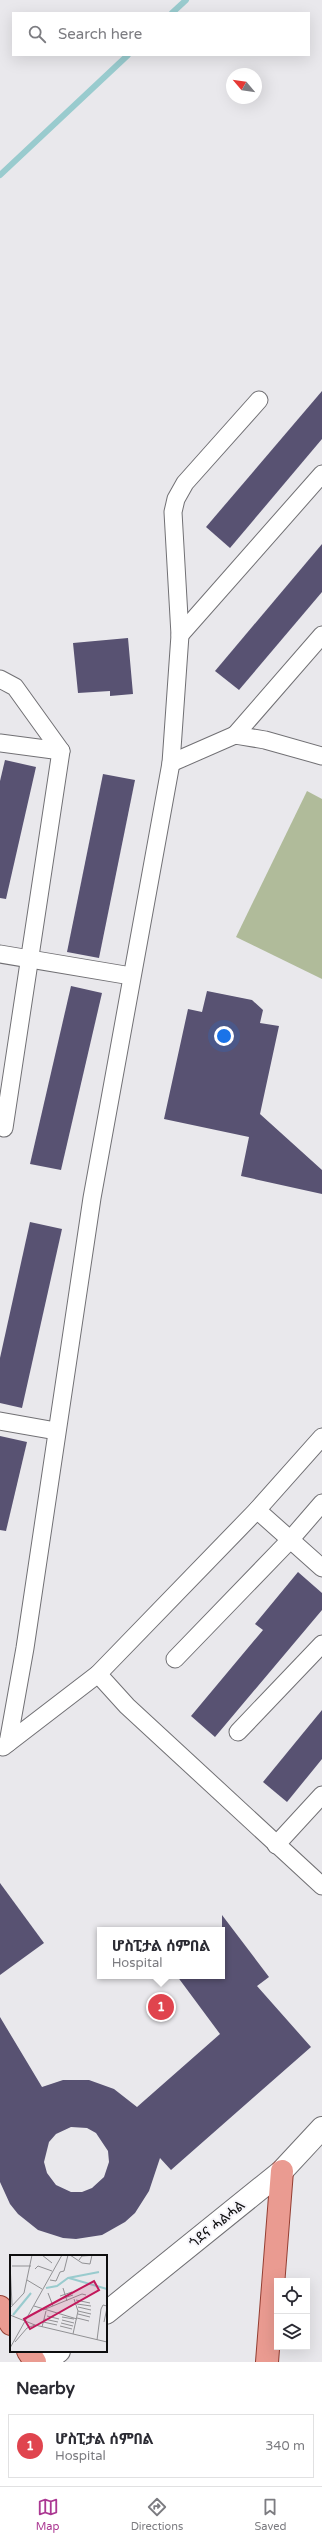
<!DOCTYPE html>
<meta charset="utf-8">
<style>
:root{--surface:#fff;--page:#f2f2f3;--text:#2b2b33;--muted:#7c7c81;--line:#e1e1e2;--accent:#ab3892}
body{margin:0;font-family:"Varela Round","Noto Sans Ethiopic",sans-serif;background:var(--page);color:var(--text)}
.controls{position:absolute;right:12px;bottom:12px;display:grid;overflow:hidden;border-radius:0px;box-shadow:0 4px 16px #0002}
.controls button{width:36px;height:36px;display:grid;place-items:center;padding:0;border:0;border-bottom:1px solid var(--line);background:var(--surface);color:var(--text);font:20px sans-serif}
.compass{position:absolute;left:226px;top:68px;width:36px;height:36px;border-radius:50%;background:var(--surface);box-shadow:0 4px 16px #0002;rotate:299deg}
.you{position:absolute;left:224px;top:1036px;width:14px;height:14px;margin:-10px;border:3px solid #fff;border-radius:50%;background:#1a73e8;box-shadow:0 0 0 6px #1a73e833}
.badge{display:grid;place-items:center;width:26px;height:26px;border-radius:50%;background:var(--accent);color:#fff;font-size:13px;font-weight:700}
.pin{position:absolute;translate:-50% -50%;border:2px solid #fff;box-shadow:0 1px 4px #0006}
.popup{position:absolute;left:97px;top:1927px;width:128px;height:52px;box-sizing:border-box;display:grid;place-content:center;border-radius:0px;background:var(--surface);filter:drop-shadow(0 1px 3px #0005);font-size:13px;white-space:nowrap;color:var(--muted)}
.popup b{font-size:15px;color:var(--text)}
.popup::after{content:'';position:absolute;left:50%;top:100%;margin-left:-8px;border:8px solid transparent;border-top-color:var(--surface)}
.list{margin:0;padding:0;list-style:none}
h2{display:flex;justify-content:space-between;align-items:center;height:52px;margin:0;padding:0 16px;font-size:17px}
h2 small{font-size:13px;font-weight:400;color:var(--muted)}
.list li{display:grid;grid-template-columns:26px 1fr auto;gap:12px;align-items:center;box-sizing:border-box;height:64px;margin:0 8px 8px;padding:0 8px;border:1px solid var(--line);border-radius:0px}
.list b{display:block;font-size:15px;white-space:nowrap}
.list p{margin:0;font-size:13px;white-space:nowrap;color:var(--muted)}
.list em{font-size:13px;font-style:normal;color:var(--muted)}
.icon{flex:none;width:22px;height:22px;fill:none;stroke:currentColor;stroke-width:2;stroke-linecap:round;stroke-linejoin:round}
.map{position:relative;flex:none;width:322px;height:2362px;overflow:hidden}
.search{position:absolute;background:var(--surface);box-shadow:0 4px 16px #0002;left:12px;right:12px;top:12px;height:44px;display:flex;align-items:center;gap:10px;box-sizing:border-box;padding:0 14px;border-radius:0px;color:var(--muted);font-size:15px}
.sheet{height:124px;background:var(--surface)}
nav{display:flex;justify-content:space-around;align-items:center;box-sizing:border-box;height:56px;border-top:1px solid var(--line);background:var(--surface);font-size:11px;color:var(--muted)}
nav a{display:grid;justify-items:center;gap:2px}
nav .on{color:var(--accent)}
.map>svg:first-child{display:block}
.green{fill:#b0bb9a}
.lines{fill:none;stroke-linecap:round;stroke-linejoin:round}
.stream{stroke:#99cbce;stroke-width:6}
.building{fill:#585272;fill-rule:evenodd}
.street-casing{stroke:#717074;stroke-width:19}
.secondary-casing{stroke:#717074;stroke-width:24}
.primary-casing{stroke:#943f33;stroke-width:24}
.street{stroke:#fff;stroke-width:17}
.secondary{stroke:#fff;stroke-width:22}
.primary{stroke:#ea9b91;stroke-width:22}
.labels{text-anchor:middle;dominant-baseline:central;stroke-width:4;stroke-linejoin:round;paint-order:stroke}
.street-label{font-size:14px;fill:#0e0e0f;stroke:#f6f5fa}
.inset-river{fill:none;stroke:#99cbce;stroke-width:2}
.inset-road{fill:none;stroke:#919194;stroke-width:1}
.view{fill:#c2185b;fill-opacity:0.15;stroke:#c2185b;stroke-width:2}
.inset-edge{fill:none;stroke:#0e0e0f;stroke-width:2}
</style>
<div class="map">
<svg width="322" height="2362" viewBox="0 0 322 2362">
<rect width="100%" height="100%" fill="#e9e8ec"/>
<path class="green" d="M 307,791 L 322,799 L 322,979 L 236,937 Z"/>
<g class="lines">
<g class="stream">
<path d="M 172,13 L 186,0"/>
<path d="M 0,175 L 128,55"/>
</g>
</g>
<g class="building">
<path d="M 322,391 L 322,439 L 230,548 L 206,527 Z"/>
<path d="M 322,544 L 322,592 L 239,690 L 215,671 Z"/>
<path d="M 128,638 L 133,694 L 110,696 L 110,691 L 78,693 L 73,643 Z"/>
<path d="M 5,760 L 36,767 L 6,899 L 0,898 L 0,781 Z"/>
<path d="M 103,774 L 135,780 L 99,958 L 67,952 Z"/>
<path d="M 71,986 L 102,993 L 61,1170 L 30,1164 Z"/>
<path d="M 207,991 L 252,1000 L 263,1010 L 260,1023 L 279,1026 L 260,1114 L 322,1170 L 322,1194 L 241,1176 L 249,1137 L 164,1119 L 188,1009 L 202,1012 Z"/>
<path d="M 30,1222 L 62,1229 L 22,1408 L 0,1403 L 0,1358 Z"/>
<path d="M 0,1436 L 27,1442 L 6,1531 L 0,1530 Z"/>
<path d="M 298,1572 L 322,1593 L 322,1610 L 215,1737 L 191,1716 L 263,1630 L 255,1624 Z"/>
<path d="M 322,1710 L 322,1759 L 287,1802 L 263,1782 Z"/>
<path d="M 0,1883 L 44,1943 L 0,1975 Z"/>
<path d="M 222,1915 L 269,1977 L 257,1986 L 311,2047 L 171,2170 L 160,2158 L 149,2191 L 135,2213 L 125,2222 L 102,2235 L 76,2239 L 63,2238 L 38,2230 L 18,2214 L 10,2204 L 0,2182 L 0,2017 L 42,2087 L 63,2080 L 89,2080 L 114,2089 L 137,2107 L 220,2034 L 177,1976 L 222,1976 ZM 71,2127 L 87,2128 L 96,2133 L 108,2151 L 109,2162 L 104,2177 L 92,2188 L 82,2192 L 71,2192 L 56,2185 L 47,2173 L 44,2162 L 49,2142 L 56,2134 Z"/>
</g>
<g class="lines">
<defs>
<g id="street">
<path d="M 180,635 L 322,474"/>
<path d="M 0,679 L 15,687 L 61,751 L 4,1128"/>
<path d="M 235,735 L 322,635"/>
<path d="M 0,743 L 61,751"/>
<path d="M 171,763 L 235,735 L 265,740 L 322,756"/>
<path d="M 0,954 L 131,976"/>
<path d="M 0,1421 L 56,1431"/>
<path d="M 257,1510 L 322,1568"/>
<path d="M 175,1659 L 290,1540 L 322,1503"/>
<path d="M 98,1674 L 127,1706 L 322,1886"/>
<path d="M 238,1732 L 322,1644"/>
<path d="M 8,1743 L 25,1648 L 92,1198 L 171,763 L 180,635 L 173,512 L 176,499 L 185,483 L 259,400"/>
<path d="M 3,1747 L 98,1674 L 257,1510 L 322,1437"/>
<path d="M 276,1845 L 322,1795"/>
</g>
<g id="secondary">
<path d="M 106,2313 L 282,2171 L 322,2128"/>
<path d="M 45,2362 L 59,2351"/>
</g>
<g id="primary">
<path d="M 0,2307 L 11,2324"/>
<path d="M 28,2351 L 35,2362"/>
<path d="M 267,2362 L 282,2171"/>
</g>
</defs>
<use href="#street" class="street-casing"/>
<use href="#secondary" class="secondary-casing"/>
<use href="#primary" class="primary-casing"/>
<use href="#street" class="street"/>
<use href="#secondary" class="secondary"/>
<use href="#primary" class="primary"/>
</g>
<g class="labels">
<g class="street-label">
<text transform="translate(217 2224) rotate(-39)">ጎደና ሓልሓል</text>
</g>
</g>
<g transform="translate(10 2255)">
<rect width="97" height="97" fill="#e9e8ec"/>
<path class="inset-river" d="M 59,23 L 97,34M 36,33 L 47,31 L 58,23 L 89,17M 3,60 L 21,38"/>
<path class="inset-road" d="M 32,0 L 42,8M 60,0 L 72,8 L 80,9 L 82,0M 69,5 L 72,1 L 86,0M 0,8 L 2,50M 2,11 L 21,11M 25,14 L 28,11 L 42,16M 17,25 L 32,34M 40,25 L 46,26 L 50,17 L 54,16 L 58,0M 53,33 L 57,46M 38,38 L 43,51M 50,41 L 62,37M 51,44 L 63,40M 66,45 L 80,48M 67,49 L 81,51M 24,51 L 67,64M 68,52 L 81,55M 0,53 L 14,38 L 22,0M 33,55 L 72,39 L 76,40M 68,56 L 81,59M 68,59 L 80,62M 0,60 L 25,70 L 97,87M 37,61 L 49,64M 52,62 L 64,64M 67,63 L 79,66M 34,64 L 48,67M 52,65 L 64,68M 33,67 L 47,70M 94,67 L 97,53M 51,68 L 63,71M 50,71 L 62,74M 32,72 L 36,56M 63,79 L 68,56 L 64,44M 87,85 L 91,54 L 93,50 L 97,51M 5,87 L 17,73 L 25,70M 0,93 L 52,0"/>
<path class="view" d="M 84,26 L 89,35 L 20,74 L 14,64 Z"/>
<rect width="97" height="97" class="inset-edge"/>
</g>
</svg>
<div class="controls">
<button><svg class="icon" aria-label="locate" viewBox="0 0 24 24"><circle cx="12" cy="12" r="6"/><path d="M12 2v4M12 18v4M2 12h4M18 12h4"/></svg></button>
<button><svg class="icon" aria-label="layers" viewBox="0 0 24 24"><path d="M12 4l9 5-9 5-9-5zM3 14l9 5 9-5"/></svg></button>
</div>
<svg class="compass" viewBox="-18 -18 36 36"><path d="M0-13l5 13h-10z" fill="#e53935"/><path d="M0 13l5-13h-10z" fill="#7c7c81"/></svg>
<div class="you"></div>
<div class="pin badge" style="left:161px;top:2007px;background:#e0444e">1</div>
<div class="popup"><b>ሆስፒታል ሰምበል</b>Hospital</div>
<div class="search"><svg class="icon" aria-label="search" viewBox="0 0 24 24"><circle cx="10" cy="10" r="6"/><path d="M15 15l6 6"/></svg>Search here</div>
</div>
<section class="sheet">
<h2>Nearby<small></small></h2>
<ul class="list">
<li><span class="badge" style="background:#e0444e">1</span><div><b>ሆስፒታል ሰምበል</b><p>Hospital</p></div><em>340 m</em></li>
</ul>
</section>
<nav>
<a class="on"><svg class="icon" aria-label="map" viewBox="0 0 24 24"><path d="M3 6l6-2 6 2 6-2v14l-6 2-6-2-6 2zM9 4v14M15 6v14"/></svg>Map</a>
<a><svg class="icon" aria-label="directions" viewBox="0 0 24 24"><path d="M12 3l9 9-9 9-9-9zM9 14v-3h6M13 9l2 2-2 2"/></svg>Directions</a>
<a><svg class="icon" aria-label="saved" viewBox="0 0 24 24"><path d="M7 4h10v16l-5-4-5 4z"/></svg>Saved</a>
</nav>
